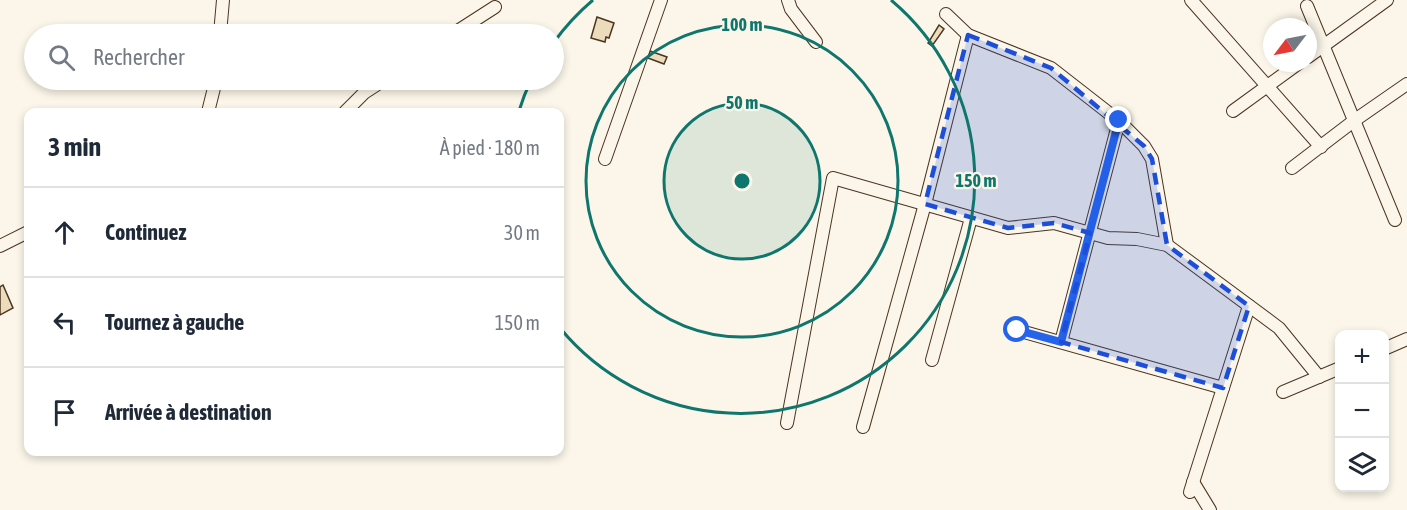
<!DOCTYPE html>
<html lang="fr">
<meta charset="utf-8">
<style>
:root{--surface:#fff;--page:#f6f6f7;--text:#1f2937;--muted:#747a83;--line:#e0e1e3}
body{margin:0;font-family:"Asap Condensed",sans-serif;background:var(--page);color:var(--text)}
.controls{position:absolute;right:18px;bottom:18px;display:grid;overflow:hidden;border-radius:12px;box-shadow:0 3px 9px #0003}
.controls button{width:54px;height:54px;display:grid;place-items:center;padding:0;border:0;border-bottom:2px solid var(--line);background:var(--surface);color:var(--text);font:30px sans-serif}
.compass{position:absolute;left:1263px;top:18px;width:54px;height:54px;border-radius:50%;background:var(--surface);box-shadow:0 3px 9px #0003;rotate:238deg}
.stop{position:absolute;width:18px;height:18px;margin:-14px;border:4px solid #2563eb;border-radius:50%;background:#fff}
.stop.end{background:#2563eb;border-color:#fff;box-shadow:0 2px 6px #0008}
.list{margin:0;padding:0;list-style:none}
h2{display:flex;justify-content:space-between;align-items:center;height:78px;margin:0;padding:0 24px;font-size:26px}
h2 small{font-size:20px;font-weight:400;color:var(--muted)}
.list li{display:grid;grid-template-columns:39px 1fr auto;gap:18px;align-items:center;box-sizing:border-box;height:90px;padding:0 24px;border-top:2px solid var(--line)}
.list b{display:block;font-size:22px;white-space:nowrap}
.list em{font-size:20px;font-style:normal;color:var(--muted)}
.icon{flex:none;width:33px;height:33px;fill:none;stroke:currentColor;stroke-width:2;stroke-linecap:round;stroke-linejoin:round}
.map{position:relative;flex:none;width:1407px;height:510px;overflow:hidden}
.search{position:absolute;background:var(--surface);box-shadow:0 3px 9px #0003;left:24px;top:24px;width:540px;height:66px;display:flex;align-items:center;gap:15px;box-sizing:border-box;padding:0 21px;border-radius:33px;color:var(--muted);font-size:22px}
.panel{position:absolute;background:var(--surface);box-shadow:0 3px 9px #0003;left:24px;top:108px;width:540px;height:348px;border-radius:12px}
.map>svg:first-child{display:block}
.building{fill:#ecdcbc;stroke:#4a3520;stroke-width:1.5}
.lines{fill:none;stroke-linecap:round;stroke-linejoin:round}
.minor-casing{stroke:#4a3520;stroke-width:14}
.minor{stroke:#fbf6e9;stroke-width:12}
.route{stroke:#2563eb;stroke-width:8}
.marked{fill:#1d4ed8;fill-opacity:0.2;stroke:#1d4ed8;stroke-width:4.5;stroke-dasharray:12 8;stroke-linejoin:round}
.ring{fill:none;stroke:#0f766e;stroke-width:3}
.centre{fill:#0f766e;stroke:#fbf6e9;stroke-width:3}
.ring-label{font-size:18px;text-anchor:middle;font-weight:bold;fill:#0f766e;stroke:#fbf6e9;stroke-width:4.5;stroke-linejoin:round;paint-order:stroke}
</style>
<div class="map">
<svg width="1407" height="510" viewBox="0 0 1407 510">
<rect width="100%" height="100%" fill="#fbf6e9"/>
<g class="building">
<path d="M 597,17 L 614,23 L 609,38 L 606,37 L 605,42 L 591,38 Z"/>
<path d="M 939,25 L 944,29 L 932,46 L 928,43 Z"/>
<path d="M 650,51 L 667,57 L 664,64 L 648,58 Z"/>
<path d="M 3,285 L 13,308 L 0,315 L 0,287 Z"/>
</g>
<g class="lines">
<defs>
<g id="minor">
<path d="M 788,0 L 791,9 L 816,42"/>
<path d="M 1191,0 L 1321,147"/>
<path d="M 1307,6 L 1395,220"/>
<path d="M 946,14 L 968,35 L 1051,68 L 1119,121 L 1144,146 L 1152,159 L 1167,245"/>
<path d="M 220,34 L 223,0"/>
<path d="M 453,34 L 495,7"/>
<path d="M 1308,57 L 1387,0"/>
<path d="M 1233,111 L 1299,63"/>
<path d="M 208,112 L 216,80"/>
<path d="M 345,112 L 364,93 L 384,80"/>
<path d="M 605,159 L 661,0"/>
<path d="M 1292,168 L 1355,120 L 1407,84"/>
<path d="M 0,246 L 28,232"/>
<path d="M 1017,330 L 1223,388"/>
<path d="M 1061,342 L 1119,121"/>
<path d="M 1384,349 L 1407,339"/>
<path d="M 932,360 L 971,218"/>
<path d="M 1283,392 L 1340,368"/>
<path d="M 787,423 L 833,178 L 1008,228 L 1054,223 L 1108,238 L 1137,239 L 1167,245 L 1279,328 L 1319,377"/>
<path d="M 863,427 L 925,204 L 968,35"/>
<path d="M 1193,482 L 1210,510"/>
<path d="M 1190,492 L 1249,306"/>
</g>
</defs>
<use href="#minor" class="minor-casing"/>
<use href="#minor" class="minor"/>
</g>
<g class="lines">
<path class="route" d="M 1017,330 L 1061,342 L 1119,120"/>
</g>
<path class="marked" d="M 968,35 L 1051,68 L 1144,146 L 1152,159 L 1167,245 L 1249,306 L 1223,388 L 1061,342 L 1090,233 L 1054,223 L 1008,228 L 925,204 Z"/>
<circle cx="742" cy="181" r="78" fill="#0f766e" fill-opacity=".12"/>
<g class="ring">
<circle cx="742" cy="181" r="78"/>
<circle cx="742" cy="181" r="156"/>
<path d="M519 111A234 234 0 0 1 531 80M554 42A234 234 0 0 1 593 0M891 0A234 234 0 1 1 560 328"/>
</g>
<circle cx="742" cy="181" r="9" class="centre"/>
<g class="ring-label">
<text x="742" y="31">100 m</text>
<text x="742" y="109">50 m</text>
<text x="976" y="187">150 m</text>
</g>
</svg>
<div class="controls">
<button>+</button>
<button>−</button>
<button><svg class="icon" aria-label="layers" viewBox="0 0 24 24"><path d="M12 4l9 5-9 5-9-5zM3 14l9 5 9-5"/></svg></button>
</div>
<svg class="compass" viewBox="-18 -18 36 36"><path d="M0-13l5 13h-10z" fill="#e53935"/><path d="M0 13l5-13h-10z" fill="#747a83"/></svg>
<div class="stop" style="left:1017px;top:330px"></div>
<div class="stop end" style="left:1119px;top:120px"></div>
<div class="search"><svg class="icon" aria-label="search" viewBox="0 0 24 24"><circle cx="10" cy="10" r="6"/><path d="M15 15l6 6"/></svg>Rechercher</div>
<section class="panel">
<h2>3 min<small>À pied · 180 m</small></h2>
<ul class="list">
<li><svg class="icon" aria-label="ahead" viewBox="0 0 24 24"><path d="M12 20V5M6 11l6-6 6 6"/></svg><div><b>Continuez</b></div><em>30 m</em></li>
<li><svg class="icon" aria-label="left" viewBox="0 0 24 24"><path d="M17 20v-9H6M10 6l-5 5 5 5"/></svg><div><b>Tournez à gauche</b></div><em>150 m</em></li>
<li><svg class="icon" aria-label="arrive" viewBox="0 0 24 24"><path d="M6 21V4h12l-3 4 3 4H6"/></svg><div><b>Arrivée à destination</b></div></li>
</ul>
</section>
</div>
